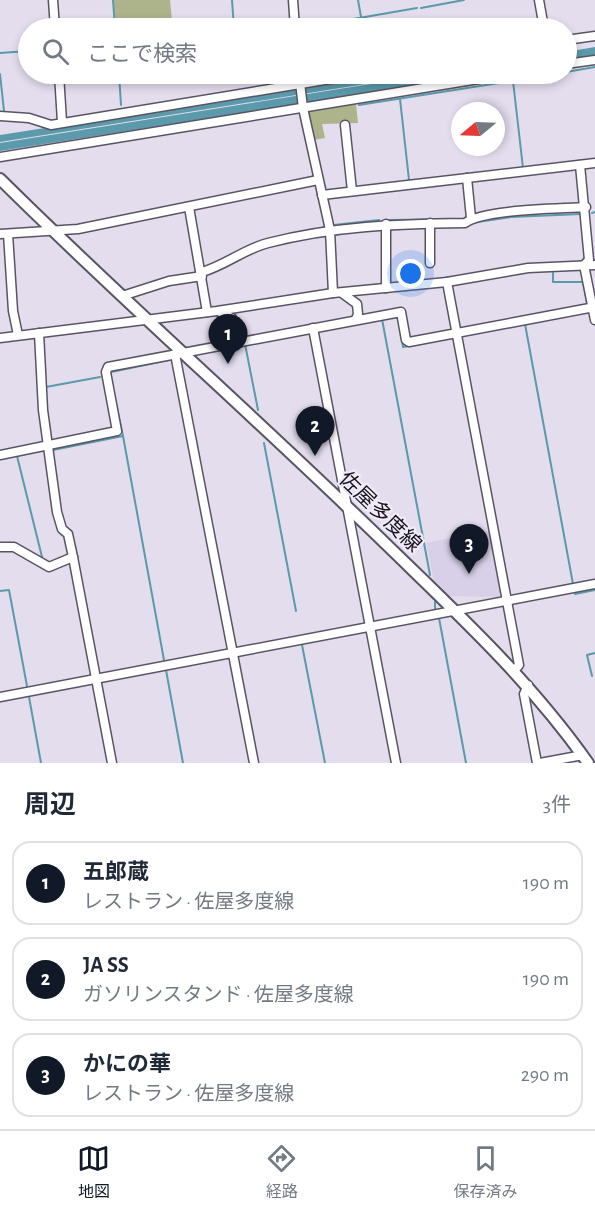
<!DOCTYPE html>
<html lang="ja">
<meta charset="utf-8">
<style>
:root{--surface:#fff;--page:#f2f2f3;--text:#1f2937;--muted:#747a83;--line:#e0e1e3;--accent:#111827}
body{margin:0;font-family:"Alegreya Sans","Noto Sans JP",sans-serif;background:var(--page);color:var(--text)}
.compass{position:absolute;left:451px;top:102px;width:54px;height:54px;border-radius:50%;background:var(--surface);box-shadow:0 3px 9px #0003;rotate:251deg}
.you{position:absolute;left:411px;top:274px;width:21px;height:21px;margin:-15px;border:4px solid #fff;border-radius:50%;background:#1a73e8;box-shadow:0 0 0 9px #1a73e833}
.badge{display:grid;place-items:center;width:39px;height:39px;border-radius:50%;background:var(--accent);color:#fff;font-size:20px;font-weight:700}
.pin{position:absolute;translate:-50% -50px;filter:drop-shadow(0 2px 3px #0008)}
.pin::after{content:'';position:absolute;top:32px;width:21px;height:18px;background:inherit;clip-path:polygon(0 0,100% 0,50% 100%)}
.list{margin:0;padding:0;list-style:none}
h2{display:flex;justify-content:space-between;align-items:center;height:78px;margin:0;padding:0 24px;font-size:26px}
h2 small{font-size:20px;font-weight:400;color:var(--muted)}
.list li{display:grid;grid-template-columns:39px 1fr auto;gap:18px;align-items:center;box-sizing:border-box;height:84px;margin:0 12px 12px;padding:0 12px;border:2px solid var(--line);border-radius:18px}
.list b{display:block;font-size:22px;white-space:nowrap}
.list p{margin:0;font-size:20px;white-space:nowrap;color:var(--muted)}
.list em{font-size:20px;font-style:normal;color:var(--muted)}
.icon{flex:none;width:33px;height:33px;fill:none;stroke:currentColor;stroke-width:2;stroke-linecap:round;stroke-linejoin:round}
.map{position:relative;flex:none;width:595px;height:763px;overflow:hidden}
.search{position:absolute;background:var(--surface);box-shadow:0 3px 9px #0003;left:18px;right:18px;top:18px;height:66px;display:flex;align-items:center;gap:15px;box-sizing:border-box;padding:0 21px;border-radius:33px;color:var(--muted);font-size:22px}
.sheet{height:366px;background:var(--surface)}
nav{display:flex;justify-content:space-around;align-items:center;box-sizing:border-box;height:84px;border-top:2px solid var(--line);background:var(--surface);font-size:16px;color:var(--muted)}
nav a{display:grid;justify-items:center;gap:3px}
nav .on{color:var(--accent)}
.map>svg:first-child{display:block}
.built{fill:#d8d0e8}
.green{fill:#adb38b}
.water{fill:#5a9aaa}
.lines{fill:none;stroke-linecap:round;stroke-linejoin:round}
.stream{stroke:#5a9aaa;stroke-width:2}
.minor-casing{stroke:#595463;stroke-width:11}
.major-casing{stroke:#595463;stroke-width:14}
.minor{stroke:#fff;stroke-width:8}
.major{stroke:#fff;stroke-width:10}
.labels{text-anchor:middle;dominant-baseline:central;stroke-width:4.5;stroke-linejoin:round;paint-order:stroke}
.street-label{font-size:21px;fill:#17151b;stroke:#f0eafb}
</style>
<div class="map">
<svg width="595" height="763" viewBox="0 0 595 763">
<rect width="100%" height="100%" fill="#e3ddee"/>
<path class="built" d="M 491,530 L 503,593 L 498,597 L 449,596 L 434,581 L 426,543 Z"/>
<g class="green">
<path d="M 113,0 L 170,0 L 172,21 L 116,26 Z"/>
<path d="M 526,74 L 547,74 L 356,104 L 358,123 L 322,124 L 325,138 L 313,140 L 306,112 L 308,109 Z"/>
</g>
<g class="water">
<path d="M 595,47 L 595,56 L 567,61 L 566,52 Z"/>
<path d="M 391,74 L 428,74 L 0,142 L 0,135 Z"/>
<path d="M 434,74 L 489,74 L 0,151 L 0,143 Z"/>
</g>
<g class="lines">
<g class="stream">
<path d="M 113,0 L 115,28"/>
<path d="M 232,0 L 234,28"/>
<path d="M 358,0 L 363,28"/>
<path d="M 421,8 L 464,0"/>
<path d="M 301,28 L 417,8"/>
<path d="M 0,53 L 28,51"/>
<path d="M 566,72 L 595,67"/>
<path d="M 0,74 L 4,111"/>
<path d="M 119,74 L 121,105"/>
<path d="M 513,81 L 523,168"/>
<path d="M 400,99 L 409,180"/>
<path d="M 359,105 L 556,74"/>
<path d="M 592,213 L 595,212"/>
<path d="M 389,220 L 466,219"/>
<path d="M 477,222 L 511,217 L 581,214"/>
<path d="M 334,225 L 379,220"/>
<path d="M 317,229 L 324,227"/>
<path d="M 256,243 L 274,238"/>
<path d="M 553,273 L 553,282 L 583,282 L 587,303"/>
<path d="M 382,319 L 430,575"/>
<path d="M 525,324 L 573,584"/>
<path d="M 402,340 L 403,347 L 409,346"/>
<path d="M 245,344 L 258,410"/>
<path d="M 111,376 L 111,372 L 169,360"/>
<path d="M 46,387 L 100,377"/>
<path d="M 123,436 L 164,660"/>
<path d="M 264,443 L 296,611"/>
<path d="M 53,450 L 123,436 L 115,399"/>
<path d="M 17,456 L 43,561"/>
<path d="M 0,591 L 9,590 L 27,686"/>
<path d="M 575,594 L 595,590"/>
<path d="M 435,602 L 435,609"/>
<path d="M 439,618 L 466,763"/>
<path d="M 302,645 L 325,763"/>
<path d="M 166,670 L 183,763"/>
<path d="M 592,676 L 587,655 L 595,653"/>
<path d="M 29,697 L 41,763"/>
</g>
<defs>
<g id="minor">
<path d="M 53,0 L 55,28"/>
<path d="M 293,0 L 295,28"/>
<path d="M 539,0 L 544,28"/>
<path d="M 566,40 L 595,36"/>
<path d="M 566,64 L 595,60"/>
<path d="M 59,74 L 62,122"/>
<path d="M 299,74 L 303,108 L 330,230 L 333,293"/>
<path d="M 0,116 L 29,118 L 51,125 L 361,74"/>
<path d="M 345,125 L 352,191"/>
<path d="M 0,157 L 510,74"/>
<path d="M 580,165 L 589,260 L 584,265 L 595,320"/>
<path d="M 467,178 L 471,218"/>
<path d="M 322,195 L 595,163"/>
<path d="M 189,207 L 207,312"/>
<path d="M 430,223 L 430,263"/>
<path d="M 386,224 L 386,288"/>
<path d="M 0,234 L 78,229 L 318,180"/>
<path d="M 8,234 L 13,311 L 18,335"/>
<path d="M 202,272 C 226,265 244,249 268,243 C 334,226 398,224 465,223 C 485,209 559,209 586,207"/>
<path d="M 447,282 L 519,665 L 514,671"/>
<path d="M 342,293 L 357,304 L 358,314 L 356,319"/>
<path d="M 122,296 L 169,281 L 202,276"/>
<path d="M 220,312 L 232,318 L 238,342"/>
<path d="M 313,328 L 396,763"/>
<path d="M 39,333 L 43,410 L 57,512 L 62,529 L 68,534 L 73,557 L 112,763"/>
<path d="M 0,338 L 217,311 L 333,293 L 447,282 L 528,268 L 595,265"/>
<path d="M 175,354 L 254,763"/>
<path d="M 0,455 L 117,431 L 106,372 L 108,367 L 401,312 L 406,340 L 409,342 L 595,307"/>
<path d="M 0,547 L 14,547 L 49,567 L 73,557"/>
<path d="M 528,685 L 524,694 L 537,763"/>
<path d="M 0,697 L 595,584"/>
<path d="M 540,763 L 583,755"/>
</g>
<path id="major" d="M 0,179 C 127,305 261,422 389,547 C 460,616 531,682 588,763"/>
</defs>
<use href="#minor" class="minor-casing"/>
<use href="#major" class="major-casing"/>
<use href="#minor" class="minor"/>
<use href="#major" class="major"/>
</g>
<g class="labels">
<g class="street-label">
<text transform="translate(380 512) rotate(44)">佐屋多度線</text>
</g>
</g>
</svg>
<svg class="compass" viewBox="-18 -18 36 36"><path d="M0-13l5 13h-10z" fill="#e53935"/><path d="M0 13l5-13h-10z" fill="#747a83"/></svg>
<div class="you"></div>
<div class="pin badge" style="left:228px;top:364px">1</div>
<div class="pin badge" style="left:315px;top:456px">2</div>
<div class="pin badge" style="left:469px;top:574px">3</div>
<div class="search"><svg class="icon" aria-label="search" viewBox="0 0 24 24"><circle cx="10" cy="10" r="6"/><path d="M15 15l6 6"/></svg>ここで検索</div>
</div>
<section class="sheet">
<h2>周辺<small>3件</small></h2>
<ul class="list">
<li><span class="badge">1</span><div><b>五郎蔵</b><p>レストラン · 佐屋多度線</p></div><em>190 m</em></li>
<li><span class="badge">2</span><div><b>JA SS</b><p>ガソリンスタンド · 佐屋多度線</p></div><em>190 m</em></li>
<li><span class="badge">3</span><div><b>かにの華</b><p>レストラン · 佐屋多度線</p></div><em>290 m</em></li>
</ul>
</section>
<nav>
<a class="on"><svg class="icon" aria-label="map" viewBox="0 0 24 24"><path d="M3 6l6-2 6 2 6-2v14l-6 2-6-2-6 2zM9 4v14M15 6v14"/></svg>地図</a>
<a><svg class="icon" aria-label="directions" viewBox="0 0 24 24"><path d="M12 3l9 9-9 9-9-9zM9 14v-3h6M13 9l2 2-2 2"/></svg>経路</a>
<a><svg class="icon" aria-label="saved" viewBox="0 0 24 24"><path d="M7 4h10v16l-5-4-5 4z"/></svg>保存済み</a>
</nav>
